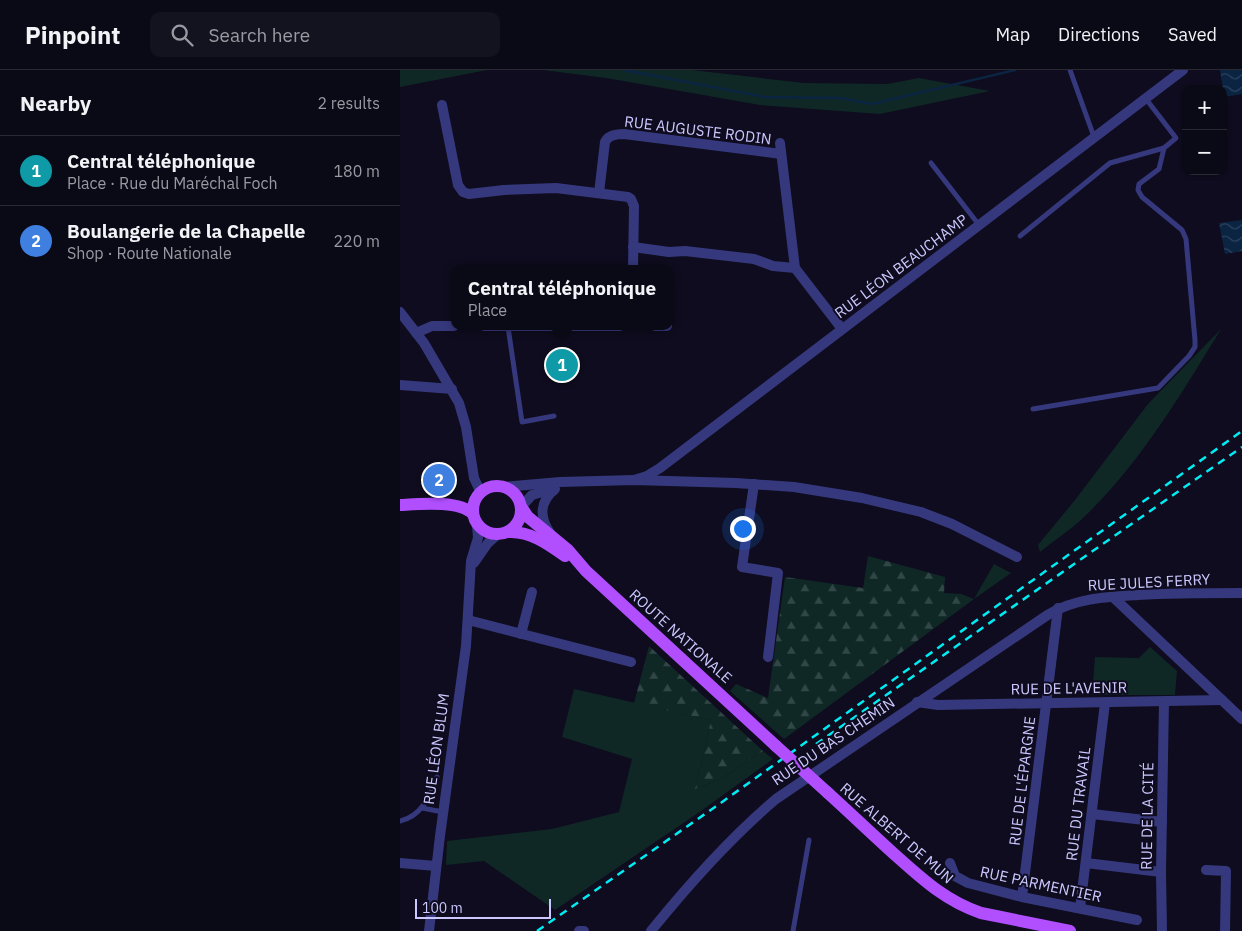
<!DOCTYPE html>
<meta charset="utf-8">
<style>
:root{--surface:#0a0916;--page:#13121f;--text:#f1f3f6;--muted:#999aa1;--line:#2a2a35;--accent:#0f766e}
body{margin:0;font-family:"IBM Plex Sans",sans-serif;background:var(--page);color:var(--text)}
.controls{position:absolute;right:15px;top:15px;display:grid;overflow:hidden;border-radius:10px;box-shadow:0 1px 4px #0004}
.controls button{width:45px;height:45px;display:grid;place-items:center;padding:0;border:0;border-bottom:1px solid var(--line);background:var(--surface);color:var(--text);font:25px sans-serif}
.scale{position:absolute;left:15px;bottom:12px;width:136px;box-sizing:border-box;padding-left:5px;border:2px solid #cbc8ff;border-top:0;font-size:14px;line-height:18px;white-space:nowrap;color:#cbc8ff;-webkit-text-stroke:4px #0e0c1e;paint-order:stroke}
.you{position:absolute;left:342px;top:458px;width:18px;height:18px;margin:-12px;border:4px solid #fff;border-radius:50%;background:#1a73e8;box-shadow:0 0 0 8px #1a73e833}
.badge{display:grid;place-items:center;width:32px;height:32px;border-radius:50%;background:var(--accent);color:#fff;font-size:16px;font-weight:700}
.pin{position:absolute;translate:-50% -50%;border:2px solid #fff;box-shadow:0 1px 5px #0006}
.popup{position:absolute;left:51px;top:195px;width:222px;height:65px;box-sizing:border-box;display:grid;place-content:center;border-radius:10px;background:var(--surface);filter:drop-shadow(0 1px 4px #0005);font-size:16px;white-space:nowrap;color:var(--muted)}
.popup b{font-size:19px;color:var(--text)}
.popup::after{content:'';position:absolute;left:50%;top:100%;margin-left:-10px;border:10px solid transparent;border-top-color:var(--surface)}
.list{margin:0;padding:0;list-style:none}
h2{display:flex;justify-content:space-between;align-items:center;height:65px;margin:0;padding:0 20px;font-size:21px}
h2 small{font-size:16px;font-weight:400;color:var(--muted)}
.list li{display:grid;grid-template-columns:32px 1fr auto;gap:15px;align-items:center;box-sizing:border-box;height:70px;padding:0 20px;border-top:1px solid var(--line)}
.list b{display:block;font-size:19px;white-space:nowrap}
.list p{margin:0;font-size:16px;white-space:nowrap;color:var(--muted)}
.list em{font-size:16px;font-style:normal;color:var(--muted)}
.icon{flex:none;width:28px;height:28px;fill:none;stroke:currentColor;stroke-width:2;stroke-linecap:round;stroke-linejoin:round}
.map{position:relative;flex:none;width:842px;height:861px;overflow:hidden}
header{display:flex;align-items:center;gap:30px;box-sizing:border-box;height:70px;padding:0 25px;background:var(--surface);border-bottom:1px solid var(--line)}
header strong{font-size:24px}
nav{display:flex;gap:28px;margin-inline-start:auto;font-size:18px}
.search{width:350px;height:45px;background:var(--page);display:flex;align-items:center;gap:12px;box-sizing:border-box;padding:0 18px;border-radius:10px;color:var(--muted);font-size:19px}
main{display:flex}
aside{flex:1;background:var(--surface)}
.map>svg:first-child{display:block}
.green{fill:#0f2825}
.forest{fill:url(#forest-firs)}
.water{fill:url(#water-waves)}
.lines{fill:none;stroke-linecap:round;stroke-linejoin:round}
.stream{stroke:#0b2442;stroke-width:2.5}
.lane{stroke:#36387d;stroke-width:5}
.street{stroke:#36387d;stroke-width:10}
.primary{stroke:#b14fff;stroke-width:12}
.rail{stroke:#00ecf3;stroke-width:2.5;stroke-dasharray:8 6;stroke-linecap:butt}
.primary-bridge{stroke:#b14fff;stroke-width:12}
.labels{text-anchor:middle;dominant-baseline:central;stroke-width:4;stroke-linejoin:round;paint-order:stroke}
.street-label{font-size:15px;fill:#cbc8ff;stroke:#0e0c1e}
</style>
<header>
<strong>Pinpoint</strong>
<div class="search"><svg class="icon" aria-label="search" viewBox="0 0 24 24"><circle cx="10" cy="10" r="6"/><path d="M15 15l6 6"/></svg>Search here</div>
<nav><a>Map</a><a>Directions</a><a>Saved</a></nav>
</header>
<main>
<aside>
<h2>Nearby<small>2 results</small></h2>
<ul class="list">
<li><span class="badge" style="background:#0f9aa8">1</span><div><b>Central téléphonique</b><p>Place · Rue du Maréchal Foch</p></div><em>180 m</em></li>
<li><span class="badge" style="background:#3f7fe0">2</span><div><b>Boulangerie de la Chapelle</b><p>Shop · Route Nationale</p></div><em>220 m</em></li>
</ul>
</aside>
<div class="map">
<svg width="842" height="861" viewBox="0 0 842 861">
<defs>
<pattern id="forest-firs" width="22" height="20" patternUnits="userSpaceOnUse" patternTransform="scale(1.25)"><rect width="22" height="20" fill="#0f2825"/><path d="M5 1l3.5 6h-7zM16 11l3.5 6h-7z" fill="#314646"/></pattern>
<pattern id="water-waves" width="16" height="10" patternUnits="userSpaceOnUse" patternTransform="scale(1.25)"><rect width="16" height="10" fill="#0b2442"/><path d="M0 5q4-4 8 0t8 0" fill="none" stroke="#2d425e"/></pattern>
</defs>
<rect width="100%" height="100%" fill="#0e0c1e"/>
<g class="green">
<path d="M 0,0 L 87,0 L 0,17 Z"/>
<path d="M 143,0 L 292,0 L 404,13 L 487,14 L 519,8 L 590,21 L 480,44 L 360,35 L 206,8 Z"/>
<path d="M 821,259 C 780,326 739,395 682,449 C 669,461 653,471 640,482 L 638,475 L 675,430 L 748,334 Z"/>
<path d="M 594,494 L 611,503 L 574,529 Z"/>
<path d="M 750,577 L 777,601 L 775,625 L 692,625 L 695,587 L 739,588 Z"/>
<path d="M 174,619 L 311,650 L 295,719 L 321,709 L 363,681 L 373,689 L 301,741 L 155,840 L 84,791 L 46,795 L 47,771 L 152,759 L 219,742 L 232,689 L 162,667 Z"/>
</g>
<g class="forest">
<path d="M 468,486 L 545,507 L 544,523 L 561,524 L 574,529 L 384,669 L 330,621 L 336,614 L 368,628 L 385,507 L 463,518 Z"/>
<path d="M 249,576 L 363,681 L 321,709 L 295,719 L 311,650 L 234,633 Z"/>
</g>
<g class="water">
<path d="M 820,0 L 842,0 L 842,24 L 824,27 Z"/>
<path d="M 842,150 L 842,181 L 825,184 L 819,153 Z"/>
</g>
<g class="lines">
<path class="stream" d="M 224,0 L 365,27 L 440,28 L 472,34 L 615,0"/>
<g class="lane">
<path d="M 670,0 L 694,67"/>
<path d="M 531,93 L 579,155"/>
<path d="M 620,166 L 710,93 L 764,78 L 776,68 L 746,29"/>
<path d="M 108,257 L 122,352 L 154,346"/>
<path d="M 633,339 L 758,318 L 789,286 L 795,277 L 795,270 L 786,169 L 782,160 L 742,127 L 738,120 L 739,114 L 759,99 L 764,78"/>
<path d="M 22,738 L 43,742"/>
<path d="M 0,751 C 22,746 29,727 37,707"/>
<path d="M 393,861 L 409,770"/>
</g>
<g class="street">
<path d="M 42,35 L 58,115 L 63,122 L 69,124 L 104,120 L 156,118 L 228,127 L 231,129 L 234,136 L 233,199"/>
<path d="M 380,73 L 395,198 L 442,259"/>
<path d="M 199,123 L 205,72 C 208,65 216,64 224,64 L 381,84"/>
<path d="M 233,177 L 269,182 L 285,181 L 354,189 L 373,196 L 395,198"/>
<path d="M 0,242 L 24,273 L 59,333 L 66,357 L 74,408 L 81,423"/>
<path d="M 84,256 L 220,256"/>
<path d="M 255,256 L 267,256"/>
<path d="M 16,263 L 32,256 L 54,256"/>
<path d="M 0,315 L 52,319"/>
<path d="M 234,410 L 247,406 L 260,398 L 783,0"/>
<path d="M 354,414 L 342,497 L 378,503 L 368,587"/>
<path d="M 104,417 L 160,412 L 234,410 L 336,413 L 394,417 L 462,428 L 521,442 L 552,454 L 617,487"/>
<path d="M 121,437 L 132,425 L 154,419"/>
<path d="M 150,463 C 139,447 140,431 155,419"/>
<path d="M 74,493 L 88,473 L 97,465"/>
<path d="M 713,527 L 842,649"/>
<path d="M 68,550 L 231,592"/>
<path d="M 121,564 L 132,522"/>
<path d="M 517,632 L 538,635 L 822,630"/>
<path d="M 692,744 L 762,752"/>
<path d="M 0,793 L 36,796"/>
<path d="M 550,793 L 555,806 L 568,813 L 622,827 L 737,850"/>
<path d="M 686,793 L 761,802"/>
<path d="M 806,800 L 826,801 L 825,861"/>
<path d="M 622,827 L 658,538"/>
<path d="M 680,838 L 705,633"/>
<path d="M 29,861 L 40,766 L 66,576 L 71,491 L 78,468 L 77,455"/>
<path d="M 179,861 L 184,861"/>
<path d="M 251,861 C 289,814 330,768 376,729 L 649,544 C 677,528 706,527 738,525 C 773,523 807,523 842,523"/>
<path d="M 762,861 L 761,802 L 764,632"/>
</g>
<g class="primary">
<circle cx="97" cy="440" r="24"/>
<path d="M 0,435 C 19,434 59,430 73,444"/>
<path d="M 122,438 L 128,447 L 168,480 L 186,501 L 376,676"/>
<path d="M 109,462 C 130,461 148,474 165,486"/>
<path d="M 428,723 C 450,743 471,763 493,783 C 521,808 545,831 581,843 L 670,861"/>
</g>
<g class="rail">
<path d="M 416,674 L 842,377"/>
<path d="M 137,861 L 315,737 L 842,361"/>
</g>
<path class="primary-bridge" d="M 376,676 L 428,723"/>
</g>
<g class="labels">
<g class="street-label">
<text transform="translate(298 60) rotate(7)">RUE AUGUSTE RODIN</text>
<text transform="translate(501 196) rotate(-37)">RUE LÉON BEAUCHAMP</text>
<text transform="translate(749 512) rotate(-3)">RUE JULES FERRY</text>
<text transform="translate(281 566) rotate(42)">ROUTE NATIONALE</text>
<text transform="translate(669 618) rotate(-1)">RUE DE L'AVENIR</text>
<text transform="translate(433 671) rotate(-34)">RUE DU BAS CHEMIN</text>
<text transform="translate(36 679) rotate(-82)">RUE LÉON BLUM</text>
<text transform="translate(622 711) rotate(-83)">RUE DE L'ÉPARGNE</text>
<text transform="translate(678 734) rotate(-83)">RUE DU TRAVAIL</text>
<text transform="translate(747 746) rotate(-89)">RUE DE LA CITÉ</text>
<text transform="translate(497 763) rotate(41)">RUE ALBERT DE MUN</text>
<text transform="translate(641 814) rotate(12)">RUE PARMENTIER</text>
</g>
</g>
</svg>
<div class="controls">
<button>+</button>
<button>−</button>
</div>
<div class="scale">100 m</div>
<div class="you"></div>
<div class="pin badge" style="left:162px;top:295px;background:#0f9aa8">1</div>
<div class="popup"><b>Central téléphonique</b>Place</div>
<div class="pin badge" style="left:39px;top:410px;background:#3f7fe0">2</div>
</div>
</main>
